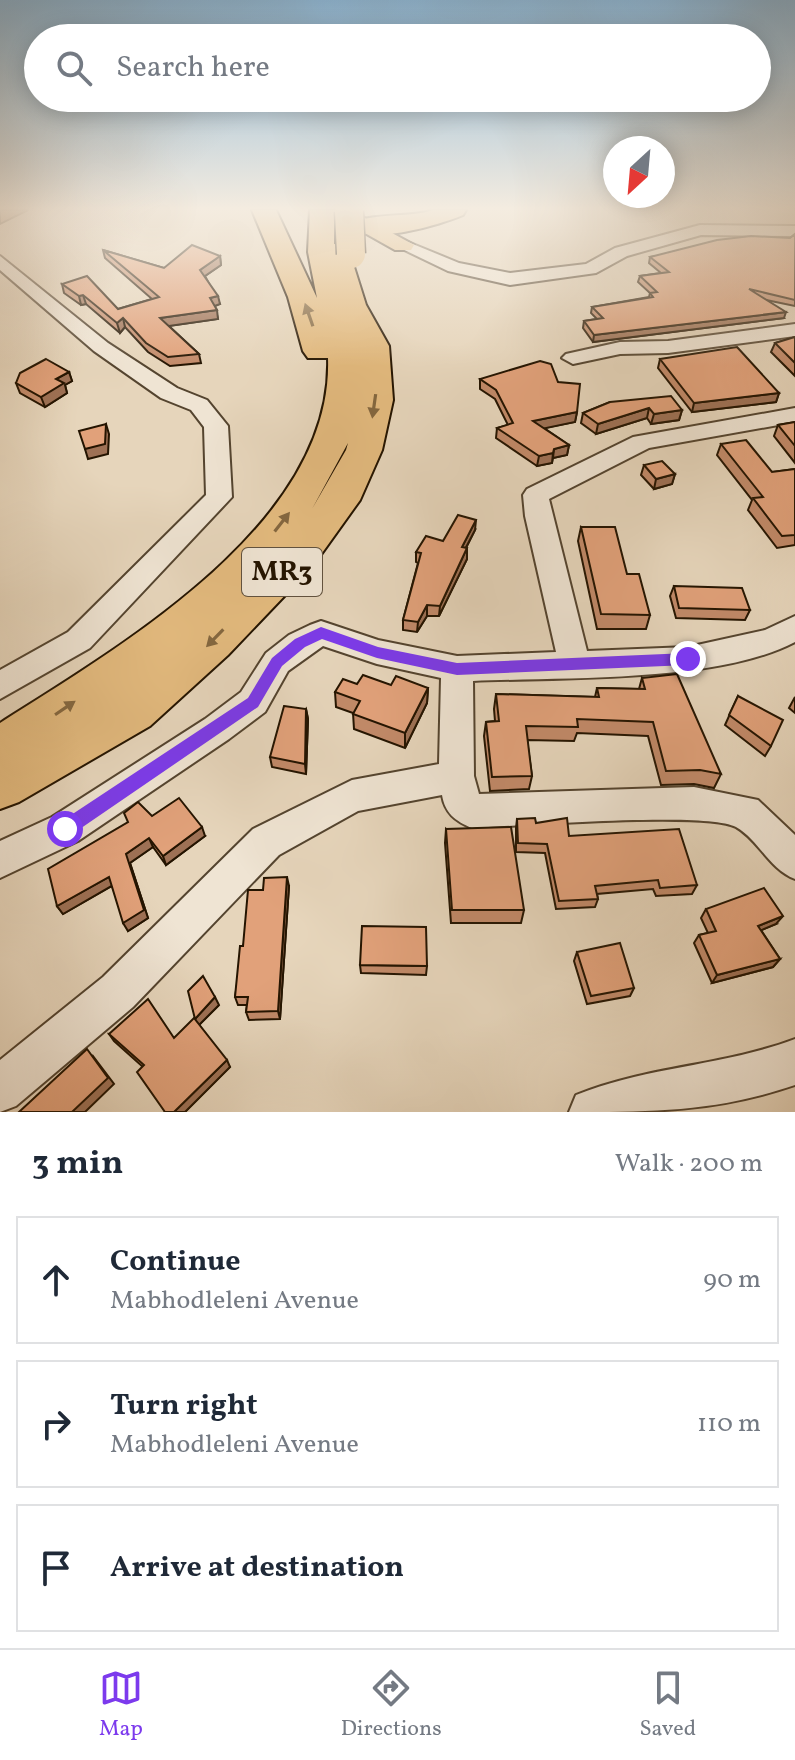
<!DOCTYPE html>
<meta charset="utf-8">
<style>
:root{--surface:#fff;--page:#f6f6f7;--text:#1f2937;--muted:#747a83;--line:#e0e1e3;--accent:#7c3aed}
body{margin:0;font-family:Vollkorn,serif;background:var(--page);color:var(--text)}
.compass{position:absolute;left:603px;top:136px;width:72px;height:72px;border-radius:50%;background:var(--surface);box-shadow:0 4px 20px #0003;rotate:206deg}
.stop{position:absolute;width:24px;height:24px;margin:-18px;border:6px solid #7c3aed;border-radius:50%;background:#fff}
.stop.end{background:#7c3aed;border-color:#fff;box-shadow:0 2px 8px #0008}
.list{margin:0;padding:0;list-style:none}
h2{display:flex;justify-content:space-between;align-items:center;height:104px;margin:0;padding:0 32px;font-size:34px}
h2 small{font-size:26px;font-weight:400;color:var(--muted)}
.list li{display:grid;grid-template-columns:52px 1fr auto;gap:24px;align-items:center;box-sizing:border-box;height:128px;margin:0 16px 16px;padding:0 16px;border:2px solid var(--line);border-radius:0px}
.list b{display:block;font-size:30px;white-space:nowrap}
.list p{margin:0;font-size:26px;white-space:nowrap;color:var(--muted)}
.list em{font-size:26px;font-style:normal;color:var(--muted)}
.icon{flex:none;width:44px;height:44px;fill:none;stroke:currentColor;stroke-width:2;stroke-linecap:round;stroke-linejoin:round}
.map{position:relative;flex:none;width:795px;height:1112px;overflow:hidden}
.search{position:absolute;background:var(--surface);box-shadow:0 4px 20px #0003;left:24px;right:24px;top:24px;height:88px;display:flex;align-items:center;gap:20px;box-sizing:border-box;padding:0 28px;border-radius:44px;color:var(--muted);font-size:30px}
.sheet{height:536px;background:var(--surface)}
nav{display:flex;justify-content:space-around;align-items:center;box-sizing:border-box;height:112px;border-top:2px solid var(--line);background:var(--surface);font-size:22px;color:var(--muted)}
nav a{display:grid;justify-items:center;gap:4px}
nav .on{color:var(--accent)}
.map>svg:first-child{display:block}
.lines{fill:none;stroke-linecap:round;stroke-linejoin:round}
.minor-casing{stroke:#54442f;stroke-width:4}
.major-casing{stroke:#241400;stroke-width:4}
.highway-casing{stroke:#241400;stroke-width:4}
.minor{fill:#efe4d3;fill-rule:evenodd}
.major{fill:#e3ba7e;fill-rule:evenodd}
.highway{fill:#e3ba7e;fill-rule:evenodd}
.highway-bridge-casing{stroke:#241400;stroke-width:31;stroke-linecap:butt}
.highway-bridge{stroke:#e3ba7e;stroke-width:28}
.wall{fill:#c28a69;stroke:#241400;stroke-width:2}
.shaded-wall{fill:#9e7155;stroke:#241400;stroke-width:2}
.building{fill:#e1a17a;stroke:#241400;stroke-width:2}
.oneway{fill:#84673f}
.route{fill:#7c3aed}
.labels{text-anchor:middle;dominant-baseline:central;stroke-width:8;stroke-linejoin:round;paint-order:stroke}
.shield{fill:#efe4d3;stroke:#61523f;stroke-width:2}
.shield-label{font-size:28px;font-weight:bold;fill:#241400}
</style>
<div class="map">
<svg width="795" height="1112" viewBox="0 0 795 1112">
<rect width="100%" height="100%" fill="#e6d5bb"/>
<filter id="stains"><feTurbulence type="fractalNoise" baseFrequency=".0025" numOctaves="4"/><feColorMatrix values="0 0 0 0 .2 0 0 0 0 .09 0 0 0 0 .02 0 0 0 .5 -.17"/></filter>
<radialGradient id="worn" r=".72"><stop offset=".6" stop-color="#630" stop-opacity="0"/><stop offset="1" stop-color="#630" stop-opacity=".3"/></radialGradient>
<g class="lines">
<defs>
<g id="minor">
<path d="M 700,225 L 795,226 L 795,236 L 701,235 L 627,256 L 596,273 L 510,285 L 448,271 L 394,245 L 403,240 L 459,263 L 510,273 L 586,264 L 615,248 Z"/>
<path d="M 0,256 L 108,343 L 177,388 L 207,400 L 228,426 L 232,497 L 90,648 L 0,699 L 0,670 L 68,632 L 206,495 L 204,427 L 191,410 L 161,398 L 94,351 L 0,270 Z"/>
<path d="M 795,324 L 795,336 L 668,353 L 620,354 L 573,364 L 562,358 L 566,354 L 620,342 L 668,341 Z"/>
<path d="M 795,408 L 795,422 L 649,448 L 549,499 L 587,651 L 688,647 L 765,630 L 795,616 L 795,642 C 717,683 562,677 473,681 L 474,776 L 479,794 L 694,787 L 758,800 L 795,835 L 795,879 C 769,869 759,840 736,827 C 706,811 517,826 472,828 C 455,821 445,813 442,795 L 358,811 L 279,855 L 133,1007 L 16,1106 L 0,1112 L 0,1060 L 103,977 L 253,829 L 352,780 L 439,764 L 441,678 L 377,664 L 323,646 L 288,671 L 265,712 L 229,739 L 78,841 L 0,878 L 0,841 L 52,817 L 205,719 L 241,692 L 266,653 L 289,635 L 310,625 L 321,621 L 378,640 L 457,656 L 556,652 L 525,516 L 523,495 L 527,489 L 633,437 Z"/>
<path d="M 795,1039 L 795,1085 C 716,1112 652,1112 569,1112 L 576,1095 C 647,1066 724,1066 795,1039 Z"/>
</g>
<path id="major" d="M 324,210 L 350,210 L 414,245 L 411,250 L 395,250 Z"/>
<g id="highway">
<path d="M 252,210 L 276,210 L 317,298 L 308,252 L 310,210 L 334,210 L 334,244 L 345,245 L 349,251 L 366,305 L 389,346 L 393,400 L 382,450 L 360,500 L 312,567 L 228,655 L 150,726 L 19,802 L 0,809 L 0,723 C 121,646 334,523 328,358 L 308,358 L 303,351 L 288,297 ZM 348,443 L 346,450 L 312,509 Z"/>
<path d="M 433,210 L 466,210 L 463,215 C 442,224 367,247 351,226 C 361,212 413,218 433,210 Z"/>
</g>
</defs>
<use href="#minor" class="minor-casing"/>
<use href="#major" class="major-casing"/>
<use href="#highway" class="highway-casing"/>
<use href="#minor" class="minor"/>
<use href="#major" class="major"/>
<use href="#highway" class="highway"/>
<defs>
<path id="highway-bridge" d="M 349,211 L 351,254"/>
</defs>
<use href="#highway-bridge" class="highway-bridge-casing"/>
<use href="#highway-bridge" class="highway-bridge"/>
</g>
<g class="wall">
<path d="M 795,234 L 795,306 L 766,300 L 784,318 L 593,342 L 583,328 L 584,321 L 597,319 L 591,313 L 592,307 L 649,297 L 650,293 L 638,282 L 640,276 L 661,273 L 649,263 L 650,257 L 790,238 Z"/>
<path d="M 103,250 L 164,268 L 220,256 L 221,265 L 205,276 L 220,304 L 215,306 L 218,319 L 169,326 L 199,354 L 201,363 L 170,366 L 148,352 L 125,327 L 120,333 L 86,304 L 81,305 L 64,293 L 62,284 L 118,309 L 152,299 L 105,258 Z"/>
<path d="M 795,337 L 795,376 L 771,352 L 775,343 Z"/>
<path d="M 660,359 L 779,393 L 776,402 L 692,412 L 658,368 Z"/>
<path d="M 69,372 L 72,381 L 65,385 L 67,393 L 45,407 L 20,393 L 16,383 Z"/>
<path d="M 480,379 L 558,382 L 577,412 L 575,422 L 544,428 L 569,445 L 567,455 L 553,458 L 552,463 L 537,466 L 496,438 L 497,428 L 508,425 L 495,399 L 480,389 Z"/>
<path d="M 610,402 L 682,410 L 679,420 L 651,424 L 647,418 L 596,434 L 581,423 L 583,413 Z"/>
<path d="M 795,422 L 795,463 L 774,436 L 778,425 Z"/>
<path d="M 721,444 L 772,472 L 795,469 L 795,545 L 777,548 L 748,510 L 752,500 L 717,455 Z"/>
<path d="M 644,465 L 675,474 L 672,484 L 654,489 L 641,475 Z"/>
<path d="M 581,527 L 627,574 L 650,615 L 646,629 L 597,629 L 578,541 Z"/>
<path d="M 475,530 L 466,548 L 467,559 L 439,616 L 427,616 L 417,632 L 403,630 L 403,620 L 418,563 L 416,562 L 416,552 Z"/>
<path d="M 674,586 L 750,610 L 745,620 L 676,618 L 670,596 Z"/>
<path d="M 642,678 L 721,774 L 714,788 L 694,784 L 661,785 L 648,736 L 577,733 L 574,741 L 527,740 L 532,776 L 529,789 L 490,791 L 484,736 L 486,722 L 495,721 L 494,709 L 496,694 L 595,697 L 597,688 L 639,689 Z"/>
<path d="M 357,684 L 428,688 L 427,703 L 405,748 L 354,729 L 353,713 L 336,707 L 335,692 Z"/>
<path d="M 738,696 L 771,746 L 765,756 L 725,725 Z"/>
<path d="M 795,697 L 795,713 L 789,708 Z"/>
<path d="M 306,709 L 308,719 L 306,774 L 272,767 L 270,757 Z"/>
<path d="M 152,816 L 205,836 L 166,865 L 153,847 L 130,863 L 148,918 L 128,931 L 112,886 L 63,914 L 57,906 Z"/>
<path d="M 517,819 L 536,823 L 697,885 L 692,894 L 656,896 L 653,889 L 597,894 L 598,899 L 595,907 L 556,909 L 545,853 L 516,852 L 516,828 Z"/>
<path d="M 446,829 L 524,910 L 521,923 L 451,923 L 445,843 Z"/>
<path d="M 289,886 L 280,1019 L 249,1020 L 246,1012 L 247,1005 L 238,1005 L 235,997 L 243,946 L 263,890 Z"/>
<path d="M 706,909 L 776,924 L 761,930 L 780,959 L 773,967 L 712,983 L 694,943 L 699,935 L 708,933 L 701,918 Z"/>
<path d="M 577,952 L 634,988 L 630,996 L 587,1004 L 574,961 Z"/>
<path d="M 360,965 L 427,966 L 426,975 L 361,973 Z"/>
<path d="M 219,1005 L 199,1025 L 230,1067 L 185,1112 L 165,1112 L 143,1067 L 114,1041 L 109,1034 L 174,1038 Z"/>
</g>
<g class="shaded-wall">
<path d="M 0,210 L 28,210 L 0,224 Z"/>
<path d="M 220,256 L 221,265 L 202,278 L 200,270 Z"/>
<path d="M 83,295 L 86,304 L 81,305 L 79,296 Z"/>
<path d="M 218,296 L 220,304 L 212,307 L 210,298 Z"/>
<path d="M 217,310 L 218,319 L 162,327 L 160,318 Z"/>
<path d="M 786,312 L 784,318 L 593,342 L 594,335 Z"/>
<path d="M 123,318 L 125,327 L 120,333 L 117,323 Z"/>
<path d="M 69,372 L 72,381 L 65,385 L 67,393 L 45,407 L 41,397 L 56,379 Z"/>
<path d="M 779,393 L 776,402 L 692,412 L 694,403 Z"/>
<path d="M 649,408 L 647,418 L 596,434 L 598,424 Z"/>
<path d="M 682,410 L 679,420 L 651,424 L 654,414 Z"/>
<path d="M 577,412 L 575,422 L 532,431 L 533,421 Z"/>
<path d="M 106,424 L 109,434 L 108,454 L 88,459 L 85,449 Z"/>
<path d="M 569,445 L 567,455 L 553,458 L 554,449 Z"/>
<path d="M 553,453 L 552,463 L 537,466 L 539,456 Z"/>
<path d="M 675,474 L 672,484 L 654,489 L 656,479 Z"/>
<path d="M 476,520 L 475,530 L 461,557 L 462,547 Z"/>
<path d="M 467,548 L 467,559 L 439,616 L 440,606 Z"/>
<path d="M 427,605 L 427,616 L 417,632 L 418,622 Z"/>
<path d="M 428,688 L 427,703 L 405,748 L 405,733 Z"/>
<path d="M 306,709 L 308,719 L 306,774 L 305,764 Z"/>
<path d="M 202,827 L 205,836 L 166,865 L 163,856 Z"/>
<path d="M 149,838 L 153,847 L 130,863 L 148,918 L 128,931 L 123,923 L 126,854 Z"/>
<path d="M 109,877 L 113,885 L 63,914 L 57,906 Z"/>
<path d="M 287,877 L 289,886 L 280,1019 L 278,1011 Z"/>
<path d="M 783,916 L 776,924 L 752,934 L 758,926 Z"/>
<path d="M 780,959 L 773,967 L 712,983 L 717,975 Z"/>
<path d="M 215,997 L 219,1005 L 198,1026 L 195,1019 Z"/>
<path d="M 93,1056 L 114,1084 L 85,1112 L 72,1112 Z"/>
<path d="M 227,1060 L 230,1067 L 185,1112 L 174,1112 Z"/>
</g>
<g class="building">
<path d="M 795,234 L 795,300 L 749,289 L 786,312 L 594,335 L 584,321 L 603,318 L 592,307 L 653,297 L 650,293 L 657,292 L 640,276 L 669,272 L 650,257 L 717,240 L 751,236 L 790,238 Z"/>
<path d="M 192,245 L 220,256 L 200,270 L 218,296 L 210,298 L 217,310 L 160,318 L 199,354 L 168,357 L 146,343 L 123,318 L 117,323 L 83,295 L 79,296 L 62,284 L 87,276 L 118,309 L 159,297 L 103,250 L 164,268 Z"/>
<path d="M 795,337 L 795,363 L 775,343 Z"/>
<path d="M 737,347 L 779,393 L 694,403 L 660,359 Z"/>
<path d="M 46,359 L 69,372 L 56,379 L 64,383 L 41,397 L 16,383 L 20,373 Z"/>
<path d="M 540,361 L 551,364 L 558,382 L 580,384 L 577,412 L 533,421 L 569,445 L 554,449 L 553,453 L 539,456 L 497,428 L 513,423 L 496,390 L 480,379 Z"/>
<path d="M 671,396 L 682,410 L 654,414 L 649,408 L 598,424 L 583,413 L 610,402 Z"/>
<path d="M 795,422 L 795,446 L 778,425 Z"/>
<path d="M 106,424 L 105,444 L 85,449 L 79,431 Z"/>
<path d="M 746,440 L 772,472 L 795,469 L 795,535 L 782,536 L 753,498 L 763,497 L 721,444 Z"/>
<path d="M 662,461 L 675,474 L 656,479 L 644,465 Z"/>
<path d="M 458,515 L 476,520 L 462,547 L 467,548 L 440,606 L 427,605 L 418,622 L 403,620 L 421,553 L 416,552 L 426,536 L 443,541 Z"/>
<path d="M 581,527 L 615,527 L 627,574 L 639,574 L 650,615 L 601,614 Z"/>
<path d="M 674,586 L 742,588 L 750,610 L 679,608 Z"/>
<path d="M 677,674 L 721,774 L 700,770 L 666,771 L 653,722 L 577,719 L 578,727 L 526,726 L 532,776 L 492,777 L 486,722 L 499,721 L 496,694 L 599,697 L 597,688 L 645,689 L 642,678 Z"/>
<path d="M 363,675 L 391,685 L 396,676 L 428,688 L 405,733 L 353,714 L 360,701 L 335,692 L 343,679 L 357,684 Z"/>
<path d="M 738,696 L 783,720 L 771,746 L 729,715 Z"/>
<path d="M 284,706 L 306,709 L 305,764 L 270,757 Z"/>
<path d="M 179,798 L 202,827 L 163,856 L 149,838 L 126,854 L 144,910 L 123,923 L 109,877 L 57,906 L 48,869 L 128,822 L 124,813 L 138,802 L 152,816 Z"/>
<path d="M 535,818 L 536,823 L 567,818 L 569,836 L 679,829 L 697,885 L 660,888 L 658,880 L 595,886 L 598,899 L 559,901 L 547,844 L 518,843 L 517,819 Z"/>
<path d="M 511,827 L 524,910 L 452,910 L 446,829 Z"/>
<path d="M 287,877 L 278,1011 L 246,1012 L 248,997 L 235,997 L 240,946 L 243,946 L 248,890 L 263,890 L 264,878 Z"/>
<path d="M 764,888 L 783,916 L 758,926 L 780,959 L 717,975 L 699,935 L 716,931 L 706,909 Z"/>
<path d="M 362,926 L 426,927 L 427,966 L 360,965 Z"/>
<path d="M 620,943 L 634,988 L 591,996 L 577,952 Z"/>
<path d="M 203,976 L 215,997 L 195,1019 L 188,991 Z"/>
<path d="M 148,999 L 174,1038 L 194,1018 L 227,1060 L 174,1112 L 165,1112 L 137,1072 L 144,1065 L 109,1034 Z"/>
<path d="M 87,1049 L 108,1078 L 72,1112 L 19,1112 Z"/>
</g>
<defs><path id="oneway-solid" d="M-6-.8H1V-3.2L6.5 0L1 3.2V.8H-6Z" transform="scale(2)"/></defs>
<g class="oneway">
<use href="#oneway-solid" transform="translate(309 315) rotate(-109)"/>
<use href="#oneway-solid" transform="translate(374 406) rotate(98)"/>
<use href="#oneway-solid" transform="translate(282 522) rotate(-52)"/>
<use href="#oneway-solid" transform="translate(215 638) rotate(134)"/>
<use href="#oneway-solid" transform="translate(65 708) rotate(-34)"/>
</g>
<linearGradient id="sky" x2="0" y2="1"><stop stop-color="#89b5d6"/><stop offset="0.57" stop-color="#f4ece0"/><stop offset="1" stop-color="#f4ece0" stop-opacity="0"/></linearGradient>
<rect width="795" height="366" fill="url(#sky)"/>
<path class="route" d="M 321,627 L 378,647 L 457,663 L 688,653 L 695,659 L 688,665 L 457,675 L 377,658 L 322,639 L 305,647 L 282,666 L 258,707 L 71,835 L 59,835 L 59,823 L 248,698 L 272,658 L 295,639 Z"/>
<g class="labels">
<rect class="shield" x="242" y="548" width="80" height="48" rx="6"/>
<g class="shield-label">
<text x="282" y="572">MR3</text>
</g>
</g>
<rect width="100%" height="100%" filter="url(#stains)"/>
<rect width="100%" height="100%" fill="url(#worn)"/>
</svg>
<svg class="compass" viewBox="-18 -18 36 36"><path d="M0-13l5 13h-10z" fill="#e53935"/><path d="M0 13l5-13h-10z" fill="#747a83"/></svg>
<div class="stop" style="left:65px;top:829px"></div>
<div class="stop end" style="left:688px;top:659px"></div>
<div class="search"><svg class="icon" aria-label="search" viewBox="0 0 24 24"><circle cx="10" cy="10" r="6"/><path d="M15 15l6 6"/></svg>Search here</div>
</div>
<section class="sheet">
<h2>3 min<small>Walk · 200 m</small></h2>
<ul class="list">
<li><svg class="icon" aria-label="ahead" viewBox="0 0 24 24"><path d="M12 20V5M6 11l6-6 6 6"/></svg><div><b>Continue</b><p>Mabhodleleni Avenue</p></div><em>90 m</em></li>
<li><svg class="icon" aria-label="right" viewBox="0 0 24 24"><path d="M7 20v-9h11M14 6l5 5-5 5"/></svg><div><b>Turn right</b><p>Mabhodleleni Avenue</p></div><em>110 m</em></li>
<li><svg class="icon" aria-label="arrive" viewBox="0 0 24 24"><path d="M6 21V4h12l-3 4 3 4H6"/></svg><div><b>Arrive at destination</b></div></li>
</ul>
</section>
<nav>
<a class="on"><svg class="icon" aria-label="map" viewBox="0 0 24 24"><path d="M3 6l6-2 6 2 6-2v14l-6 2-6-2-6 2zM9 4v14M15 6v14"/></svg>Map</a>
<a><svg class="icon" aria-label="directions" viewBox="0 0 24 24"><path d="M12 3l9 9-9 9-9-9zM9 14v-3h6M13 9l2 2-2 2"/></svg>Directions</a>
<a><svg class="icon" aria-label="saved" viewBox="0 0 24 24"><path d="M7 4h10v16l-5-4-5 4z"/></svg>Saved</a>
</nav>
